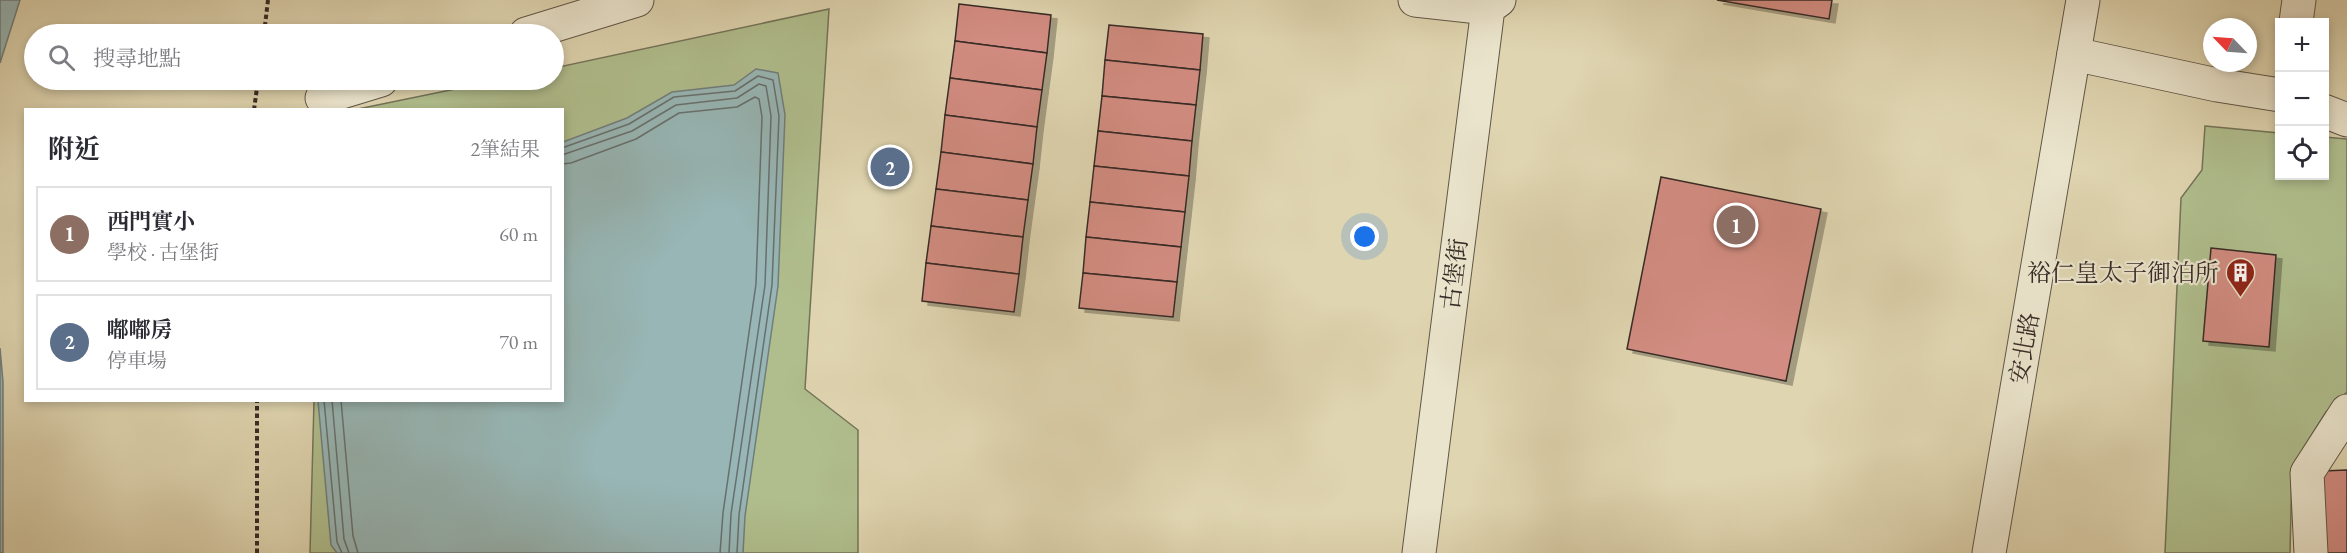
<!DOCTYPE html>
<html lang="zh-TW">
<meta charset="utf-8">
<style>
:root{--surface:#fff;--page:#f2f2f3;--text:#2b2b33;--muted:#7c7c81;--line:#e1e1e2;--accent:#7c3aed}
body{margin:0;font-family:"EB Garamond","Noto Serif TC",serif;background:var(--page);color:var(--text)}
.controls{position:absolute;right:18px;top:18px;display:grid;overflow:hidden;border-radius:0px;box-shadow:0 3px 9px #0003}
.controls button{width:54px;height:54px;display:grid;place-items:center;padding:0;border:0;border-bottom:2px solid var(--line);background:var(--surface);color:var(--text);font:30px sans-serif}
.compass{position:absolute;left:2203px;top:18px;width:54px;height:54px;border-radius:50%;background:var(--surface);box-shadow:0 3px 9px #0003;rotate:295deg}
.you{position:absolute;left:1365px;top:237px;width:21px;height:21px;margin:-15px;border:4px solid #fff;border-radius:50%;background:#1a73e8;box-shadow:0 0 0 9px #1a73e833}
.badge{display:grid;place-items:center;width:39px;height:39px;border-radius:50%;background:var(--accent);color:#fff;font-size:20px;font-weight:700}
.pin{position:absolute;translate:-50% -50%;border:3px solid #fff;box-shadow:0 2px 6px #0006}
.list{margin:0;padding:0;list-style:none}
h2{display:flex;justify-content:space-between;align-items:center;height:78px;margin:0;padding:0 24px;font-size:26px}
h2 small{font-size:20px;font-weight:400;color:var(--muted)}
.list li{display:grid;grid-template-columns:39px 1fr auto;gap:18px;align-items:center;box-sizing:border-box;height:96px;margin:0 12px 12px;padding:0 12px;border:2px solid var(--line);border-radius:0px}
.list b{display:block;font-size:22px;white-space:nowrap}
.list p{margin:0;font-size:20px;white-space:nowrap;color:var(--muted)}
.list em{font-size:20px;font-style:normal;color:var(--muted)}
.icon{flex:none;width:33px;height:33px;fill:none;stroke:currentColor;stroke-width:2;stroke-linecap:round;stroke-linejoin:round}
.map{position:relative;flex:none;width:2347px;height:553px;overflow:hidden}
.search{position:absolute;background:var(--surface);box-shadow:0 3px 9px #0003;left:24px;top:24px;width:540px;height:66px;display:flex;align-items:center;gap:15px;box-sizing:border-box;padding:0 21px;border-radius:33px;color:var(--muted);font-size:22px}
.panel{position:absolute;background:var(--surface);box-shadow:0 3px 9px #0003;left:24px;top:108px;width:540px;height:294px;border-radius:0px}
.map>svg:first-child{display:block}
.green{fill:#b0be8d;stroke:#74745a;stroke-width:1.5}
.water{fill:#97b6b5;stroke:#717e7c;stroke-width:1.5}
.lines{fill:none;stroke-linecap:round;stroke-linejoin:round}
.shore{stroke:#67706e;stroke-width:1.5}
.building{fill:#d28c81;stroke:#372b26;stroke-width:1.5;filter:url(#shadow)}
.minor-casing{stroke:#615648;stroke-width:35}
.path{stroke:#372b26;stroke-width:4;stroke-dasharray:4.5 3;stroke-linecap:butt}
.minor{stroke:#eae4cc;stroke-width:33}
.labels{text-anchor:middle;dominant-baseline:central;stroke-width:4.5;stroke-linejoin:round;paint-order:stroke}
.poi-label{font-size:24px;fill:#372b26;stroke:#eae4cc;text-anchor:end}
.street-label{font-size:24px;fill:#372b26;stroke:#eae4cc}
</style>
<div class="map">
<svg width="2347" height="553" viewBox="0 0 2347 553">
<defs>
<filter id="shadow"><feDropShadow dx="6" dy="4" stdDeviation="0" flood-color="#0004"/></filter>
</defs>
<rect width="100%" height="100%" fill="#dfd5b0"/>
<filter id="stains"><feTurbulence type="fractalNoise" baseFrequency=".00333" numOctaves="4"/><feColorMatrix values="0 0 0 0 .2 0 0 0 0 .09 0 0 0 0 .02 0 0 0 .5 -.17"/></filter>
<radialGradient id="worn" r=".72"><stop offset=".6" stop-color="#630" stop-opacity="0"/><stop offset="1" stop-color="#630" stop-opacity=".3"/></radialGradient>
<g class="green">
<path d="M 829,9 L 805,389 L 858,430 L 858,553 L 310,553 L 314,401 L 562,400 L 562,110 L 358,109 L 499,80 L 554,80 L 554,68 Z"/>
<path d="M 2205,126 L 2279,133 L 2280,176 L 2324,176 L 2325,137 L 2347,139 L 2347,392 L 2326,412 L 2292,466 L 2290,553 L 2165,553 L 2181,198 L 2202,170 Z"/>
</g>
<g class="water">
<path d="M 0,0 L 20,0 L 0,63 Z"/>
<path d="M 756,69 L 778,73 L 785,115 L 778,286 L 745,516 L 743,553 L 337,553 L 331,545 L 318,401 L 562,400 L 563,142 L 627,118 L 672,92 L 734,85 Z"/>
<path d="M 0,348 L 3,382 L 3,553 L 0,553 Z"/>
</g>
<g class="lines">
<g class="shore">
<path d="M 562,148 L 629,124 L 674,97 L 735,91 L 758,76 L 773,80 L 779,116 L 772,285 L 739,515 L 737,553"/>
<path d="M 562,155 L 632,131 L 676,105 L 737,98 L 759,84 L 766,86 L 771,116 L 765,285 L 731,514 L 729,553"/>
<path d="M 562,164 L 571,163 L 636,139 L 679,113 L 737,107 L 755,97 L 759,99 L 762,117 L 756,284 L 723,513 L 720,553"/>
<path d="M 324,400 L 337,542 L 342,553"/>
<path d="M 332,400 L 344,539 L 349,553"/>
<path d="M 341,400 L 353,536 L 358,553"/>
</g>
</g>
<g class="building">
<path d="M 1717,0 L 1832,0 L 1829,19 Z"/>
<path d="M 959,4 L 1051,15 L 1047,53 L 955,41 Z"/>
<path d="M 1109,25 L 1203,34 L 1200,70 L 1105,60 Z"/>
<path d="M 955,41 L 1047,53 L 1042,90 L 950,78 Z"/>
<path d="M 1105,60 L 1200,70 L 1196,105 L 1102,96 Z"/>
<path d="M 950,78 L 1042,90 L 1037,127 L 945,115 Z"/>
<path d="M 1102,96 L 1196,105 L 1192,141 L 1098,131 Z"/>
<path d="M 945,115 L 1037,127 L 1033,164 L 941,152 Z"/>
<path d="M 1098,131 L 1192,141 L 1189,176 L 1094,166 Z"/>
<path d="M 941,152 L 1033,164 L 1028,200 L 936,189 Z"/>
<path d="M 1094,166 L 1189,176 L 1185,212 L 1090,202 Z"/>
<path d="M 1661,177 L 1821,209 L 1786,381 L 1627,349 Z"/>
<path d="M 936,189 L 1028,200 L 1023,237 L 931,226 Z"/>
<path d="M 1090,202 L 1185,212 L 1181,247 L 1086,237 Z"/>
<path d="M 931,226 L 1023,237 L 1019,274 L 926,263 Z"/>
<path d="M 1086,237 L 1181,247 L 1177,282 L 1083,273 Z"/>
<path d="M 2211,248 L 2276,255 L 2269,347 L 2203,341 Z"/>
<path d="M 926,263 L 1019,274 L 1014,312 L 922,301 Z"/>
<path d="M 1083,273 L 1177,282 L 1173,317 L 1079,308 Z"/>
<path d="M 2347,470 L 2347,553 L 2325,553 L 2322,471 Z"/>
</g>
<g class="lines">
<defs>
<g id="minor">
<path d="M 1415,0 L 1488,8"/>
<path d="M 2296,22 L 2299,0"/>
<path d="M 526,34 L 637,0"/>
<path d="M 2074,54 L 2217,85 L 2280,95"/>
<path d="M 322,98 L 381,80"/>
<path d="M 2324,111 L 2347,120"/>
<path d="M 1419,553 L 1488,8 L 1499,0"/>
<path d="M 1989,553 L 2083,0"/>
<path d="M 2311,553 L 2307,473 L 2347,411"/>
</g>
</defs>
<use href="#minor" class="minor-casing"/>
<g class="path">
<path d="M 264,34 L 268,0"/>
<path d="M 254,110 L 258,80"/>
<path d="M 257,553 L 257,400"/>
</g>
<use href="#minor" class="minor"/>
</g>
<defs>
<symbol id="building-pin" viewBox="-11 -11 22 30"><path d="M0 17L-7.5 6A9.5 9.5 0 1 1 7.5 6Z" fill="#8f2418" stroke="#eae4cc"/><path d="M-4-6H4V6H1V3H-1V6H-4ZM-2.5-4.3h1.7v1.8h-1.7ZM.8-4.3h1.7v1.8H.8ZM-2.5-1h1.7V.8h-1.7ZM.8-1h1.7V.8H.8Z" fill="#fff"/></symbol>
</defs>
<g fill-rule="evenodd">
<use href="#building-pin" x="2224" y="256" width="33" height="45"/>
</g>
<g class="labels">
<g class="poi-label">
<text x="2219" y="272">裕仁皇太子御泊所</text>
</g>
<g class="street-label">
<text transform="translate(1454 274) rotate(-83)">古堡街</text>
<text transform="translate(2024 348) rotate(-80)">安北路</text>
</g>
</g>
<rect width="100%" height="100%" filter="url(#stains)"/>
<rect width="100%" height="100%" fill="url(#worn)"/>
</svg>
<div class="controls">
<button>+</button>
<button>−</button>
<button><svg class="icon" aria-label="locate" viewBox="0 0 24 24"><circle cx="12" cy="12" r="6"/><path d="M12 2v4M12 18v4M2 12h4M18 12h4"/></svg></button>
</div>
<svg class="compass" viewBox="-18 -18 36 36"><path d="M0-13l5 13h-10z" fill="#e53935"/><path d="M0 13l5-13h-10z" fill="#7c7c81"/></svg>
<div class="you"></div>
<div class="pin badge" style="left:1736px;top:225px;background:#8d6e63">1</div>
<div class="pin badge" style="left:890px;top:167px;background:#5c6f8a">2</div>
<div class="search"><svg class="icon" aria-label="search" viewBox="0 0 24 24"><circle cx="10" cy="10" r="6"/><path d="M15 15l6 6"/></svg>搜尋地點</div>
<section class="panel">
<h2>附近<small>2筆結果</small></h2>
<ul class="list">
<li><span class="badge" style="background:#8d6e63">1</span><div><b>西門實小</b><p>學校 · 古堡街</p></div><em>60 m</em></li>
<li><span class="badge" style="background:#5c6f8a">2</span><div><b>嘟嘟房</b><p>停車場</p></div><em>70 m</em></li>
</ul>
</section>
</div>
